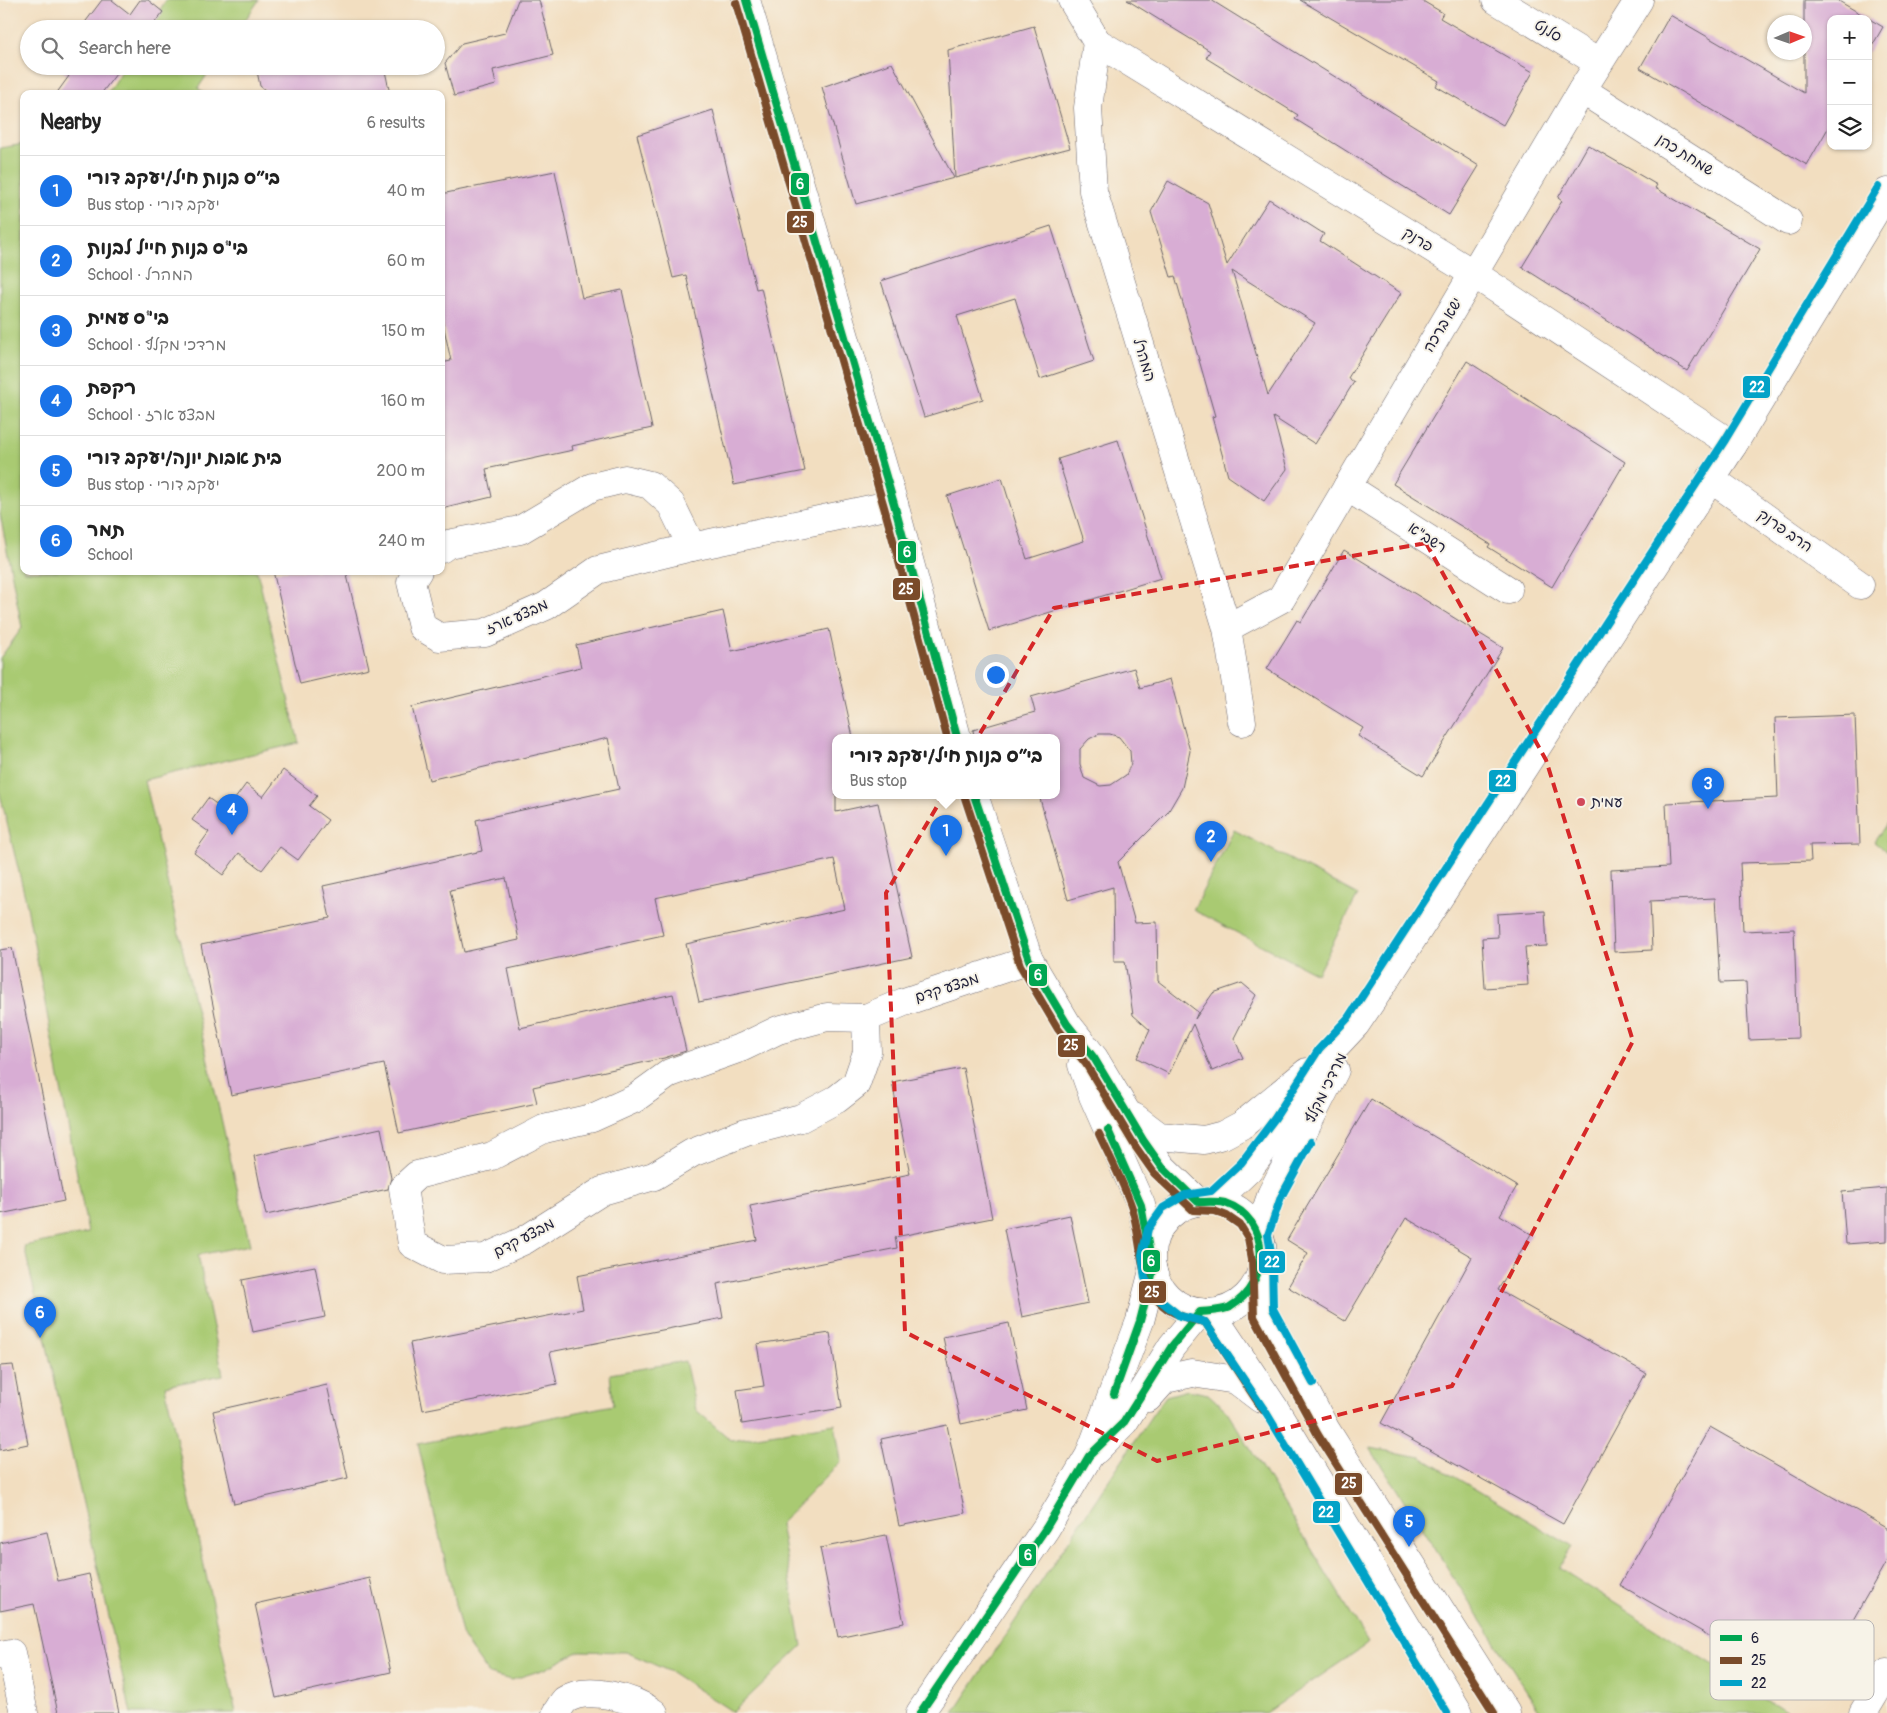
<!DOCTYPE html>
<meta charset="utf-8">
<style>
:root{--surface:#fff;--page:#f6f6f6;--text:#222;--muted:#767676;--line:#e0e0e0;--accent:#1a73e8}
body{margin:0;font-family:Pangolin,"Playpen Sans Hebrew",sans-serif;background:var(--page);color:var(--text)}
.controls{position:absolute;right:15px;top:15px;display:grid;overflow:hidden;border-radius:10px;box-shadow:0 1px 4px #0004}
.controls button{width:45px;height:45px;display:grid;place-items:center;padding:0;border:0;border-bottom:1px solid var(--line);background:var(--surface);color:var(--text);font:25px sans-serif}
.compass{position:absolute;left:1767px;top:15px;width:45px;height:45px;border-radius:50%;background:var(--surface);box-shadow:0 1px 4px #0004;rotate:88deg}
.you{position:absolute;left:995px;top:674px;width:18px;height:18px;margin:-12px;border:4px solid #fff;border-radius:50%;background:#1a73e8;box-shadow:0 0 0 8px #1a73e833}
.badge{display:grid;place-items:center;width:32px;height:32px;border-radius:50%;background:var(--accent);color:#fff;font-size:16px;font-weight:700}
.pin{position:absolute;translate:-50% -41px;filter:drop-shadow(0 1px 2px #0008)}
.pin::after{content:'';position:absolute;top:26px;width:18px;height:15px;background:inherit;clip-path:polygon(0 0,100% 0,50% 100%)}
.popup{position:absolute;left:832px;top:734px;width:228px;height:65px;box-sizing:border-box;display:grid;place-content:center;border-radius:10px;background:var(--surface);filter:drop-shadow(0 1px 4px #0005);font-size:16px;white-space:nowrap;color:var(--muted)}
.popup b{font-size:19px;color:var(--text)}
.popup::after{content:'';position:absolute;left:50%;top:100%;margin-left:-10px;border:10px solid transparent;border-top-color:var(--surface)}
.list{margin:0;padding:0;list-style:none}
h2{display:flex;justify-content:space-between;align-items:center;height:65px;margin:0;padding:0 20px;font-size:21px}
h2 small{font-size:16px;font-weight:400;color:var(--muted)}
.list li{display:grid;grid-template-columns:32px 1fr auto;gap:15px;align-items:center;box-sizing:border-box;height:70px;padding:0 20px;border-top:1px solid var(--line)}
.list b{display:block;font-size:19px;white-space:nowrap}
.list p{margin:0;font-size:16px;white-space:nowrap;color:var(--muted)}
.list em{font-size:16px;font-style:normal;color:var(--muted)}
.icon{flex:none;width:28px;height:28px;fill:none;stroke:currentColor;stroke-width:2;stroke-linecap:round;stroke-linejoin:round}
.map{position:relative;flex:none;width:1887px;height:1713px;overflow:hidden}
.search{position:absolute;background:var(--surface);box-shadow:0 1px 4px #0004;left:20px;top:20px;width:425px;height:55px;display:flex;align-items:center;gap:12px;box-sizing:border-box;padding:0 18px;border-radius:28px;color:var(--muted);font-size:19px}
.panel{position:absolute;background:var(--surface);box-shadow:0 1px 4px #0004;left:20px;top:90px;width:425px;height:485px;border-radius:10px}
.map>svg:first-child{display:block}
.green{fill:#a9ca72;stroke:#667656}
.building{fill:#d8add4;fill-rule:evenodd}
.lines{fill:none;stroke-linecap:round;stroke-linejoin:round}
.minor-casing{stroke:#6b646a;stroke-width:29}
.major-casing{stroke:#6b646a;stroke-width:29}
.minor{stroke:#fff;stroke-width:28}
.major{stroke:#fff;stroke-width:28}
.bus-1-casing{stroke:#f7f3e8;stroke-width:11}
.bus-2-casing{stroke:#f7f3e8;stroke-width:11}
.bus-3-casing{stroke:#f7f3e8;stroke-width:11}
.bus-1{stroke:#00a651;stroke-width:8}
.bus-2{stroke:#7a4b2a;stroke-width:8}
.bus-3{stroke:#02a2c7;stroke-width:8}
.marked{fill:none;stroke:#d62828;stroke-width:4;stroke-dasharray:10 6;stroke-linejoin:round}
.poi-dot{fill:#d1495b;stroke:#f7f3e8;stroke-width:2}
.labels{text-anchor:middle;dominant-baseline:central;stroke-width:4;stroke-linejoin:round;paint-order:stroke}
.street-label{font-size:15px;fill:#22223b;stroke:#f7f3e8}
.poi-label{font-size:15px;fill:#22223b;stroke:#f7f3e8;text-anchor:start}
.key{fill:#f7f3e8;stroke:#b7b4b4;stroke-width:1}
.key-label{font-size:14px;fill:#22223b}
.line-badge{stroke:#f7f3e8;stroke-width:2}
.badge-label{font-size:14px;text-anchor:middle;font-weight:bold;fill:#fff}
</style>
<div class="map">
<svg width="1887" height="1713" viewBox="0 0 1887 1713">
<rect width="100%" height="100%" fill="#f7f3e8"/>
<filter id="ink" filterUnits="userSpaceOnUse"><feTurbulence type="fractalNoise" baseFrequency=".02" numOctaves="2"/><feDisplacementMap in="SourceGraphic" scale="10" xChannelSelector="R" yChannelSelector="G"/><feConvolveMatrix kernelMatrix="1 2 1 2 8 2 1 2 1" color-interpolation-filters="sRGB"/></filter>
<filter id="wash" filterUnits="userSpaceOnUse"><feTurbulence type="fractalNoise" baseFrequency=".0096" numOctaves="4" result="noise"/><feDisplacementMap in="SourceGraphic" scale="20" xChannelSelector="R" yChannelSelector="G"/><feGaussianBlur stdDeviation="1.12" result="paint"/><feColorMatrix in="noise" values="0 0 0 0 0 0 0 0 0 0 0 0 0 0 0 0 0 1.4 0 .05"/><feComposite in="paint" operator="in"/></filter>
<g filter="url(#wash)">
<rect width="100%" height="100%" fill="#f2dec0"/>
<g class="green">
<path d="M 166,0 L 259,0 L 239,29 L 148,29 Z"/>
<path d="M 124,66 L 213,66 L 198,88 L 205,94 L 107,94 Z"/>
<path d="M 24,144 L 24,571 L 257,571 L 299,743 L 144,780 L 250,1245 L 198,1255 L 223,1375 L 165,1386 L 236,1713 L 131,1713 L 24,1246 L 88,1233 L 26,901 L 0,794 L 0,658 L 22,628 L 0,514 L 0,148 Z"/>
<path d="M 1887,823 L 1887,852 L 1874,842 Z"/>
<path d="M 1234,830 L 1358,895 L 1317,974 L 1193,910 Z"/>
<path d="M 685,1361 L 696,1410 L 731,1440 L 835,1424 L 841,1461 L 780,1524 L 802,1646 L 733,1712 L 671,1672 L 626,1652 L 580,1651 L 545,1669 L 511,1680 L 489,1674 L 463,1638 L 418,1444 L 613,1405 L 610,1374 Z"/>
<path d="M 1188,1390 L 1208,1394 L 1227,1411 L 1369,1643 L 1266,1713 L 954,1713 L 1152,1415 L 1166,1396 Z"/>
<path d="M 1370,1448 L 1421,1457 L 1573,1547 L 1559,1568 L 1789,1713 L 1541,1713 Z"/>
</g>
<g id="blocks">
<g class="building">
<path d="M 102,0 L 112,0 L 130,14 L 140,0 L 148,0 L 163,12 L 150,29 L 80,29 Z"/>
<path d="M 518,0 L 539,0 L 553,55 L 493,70 L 496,85 L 454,96 L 445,63 L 462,43 L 505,33 Z"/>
<path d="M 1127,0 L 1211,0 L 1479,166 L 1449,215 L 1295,119 L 1298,115 L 1206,58 L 1210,51 Z"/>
<path d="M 1300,0 L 1421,0 L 1443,13 L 1440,18 L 1533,72 L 1503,125 L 1436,86 L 1439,81 Z"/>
<path d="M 1804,0 L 1837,0 L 1883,27 L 1868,53 L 1868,19 L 1831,19 L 1831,123 L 1807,165 L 1640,68 L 1670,15 L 1804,93 Z"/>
<path d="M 1034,26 L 1070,148 L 955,178 L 948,50 Z"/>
<path d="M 892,63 L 954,178 L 856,204 L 822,87 Z"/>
<path d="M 56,66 L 122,66 L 101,94 L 56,94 L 69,76 Z"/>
<path d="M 256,66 L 374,66 L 385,71 L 390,94 L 270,94 L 260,86 Z"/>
<path d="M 713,110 L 756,289 L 761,288 L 805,471 L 734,485 L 686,275 L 673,278 L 637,135 Z"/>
<path d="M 1588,145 L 1657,185 L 1655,188 L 1760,249 L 1687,371 L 1522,267 L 1562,201 L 1558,198 Z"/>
<path d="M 555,171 L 582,298 L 622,290 L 652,428 L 572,446 L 573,450 L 486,469 L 492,497 L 441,509 L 441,363 L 451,361 L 441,314 L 441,194 Z"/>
<path d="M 1168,181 L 1208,203 L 1227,265 L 1269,199 L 1324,234 L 1320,241 L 1401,293 L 1348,378 L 1354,382 L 1315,444 L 1273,417 L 1287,469 L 1264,501 L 1228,476 L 1212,417 L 1215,416 L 1175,276 L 1171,277 L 1151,212 ZM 1232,271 L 1315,323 L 1268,395 Z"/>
<path d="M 1051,226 L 1094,361 L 1040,379 L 1015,298 L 957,316 L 983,399 L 924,417 L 881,281 Z"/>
<path d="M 1467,361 L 1625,462 L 1552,587 L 1488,547 L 1490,544 L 1393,484 Z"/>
<path d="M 1118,440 L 1161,578 L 989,631 L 947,496 L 1002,478 L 1027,559 L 1084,541 L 1058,459 Z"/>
<path d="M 1344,550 L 1503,648 L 1423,776 L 1358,736 L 1363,728 L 1267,669 L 1297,620 L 1301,622 Z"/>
<path d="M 273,571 L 346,571 L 369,668 L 300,684 Z"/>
<path d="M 723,611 L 732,651 L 829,629 L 853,737 L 836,737 L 836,812 L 878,803 L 912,957 L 699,1002 L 686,944 L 845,909 L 834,859 L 655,898 L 663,935 L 508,969 L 520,1028 L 673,994 L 686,1051 L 664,1058 L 533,1087 L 537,1103 L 399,1133 L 384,1064 L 231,1095 L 201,945 L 330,918 L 323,886 L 482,851 L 476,820 L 619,789 L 608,738 L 429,780 L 412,707 L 581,667 L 576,645 ZM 506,878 L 519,940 L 464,952 L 450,890 Z"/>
<path d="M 1134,668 L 1140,688 L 1170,679 L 1190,751 L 1182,788 L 1168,812 L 1118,862 L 1135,923 L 1157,922 L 1158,981 L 1198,1012 L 1195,1019 L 1213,993 L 1242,983 L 1256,995 L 1234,1038 L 1243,1058 L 1212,1071 L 1193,1024 L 1169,1074 L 1137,1058 L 1150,1030 L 1133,1015 L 1125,961 L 1114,961 L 1113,887 L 1068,900 L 1039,795 L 1056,795 L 1056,737 L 974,737 L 973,730 L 1035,712 L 1031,697 ZM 1099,734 L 1110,734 L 1119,737 L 1130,751 L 1131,764 L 1126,775 L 1111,785 L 1100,786 L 1084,778 L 1080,764 L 1080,749 L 1089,739 Z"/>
<path d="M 1855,715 L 1860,844 L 1810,845 L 1811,861 L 1740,863 L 1743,931 L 1794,929 L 1798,1038 L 1749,1040 L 1746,982 L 1720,983 L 1715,898 L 1650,901 L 1652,950 L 1614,952 L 1611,870 L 1669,867 L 1666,803 L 1778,798 L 1775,718 Z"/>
<path d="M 283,770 L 317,796 L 309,806 L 328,820 L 298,860 L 280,847 L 262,870 L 239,853 L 223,875 L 194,853 L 209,832 L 192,820 L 208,798 L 226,811 L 246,784 L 263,797 Z"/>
<path d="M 1545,911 L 1547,946 L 1525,947 L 1528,985 L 1485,988 L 1482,938 L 1498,937 L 1497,914 Z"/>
<path d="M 12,948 L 64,1201 L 0,1214 L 0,950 Z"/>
<path d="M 963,1068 L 992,1218 L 895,1237 L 897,1248 L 717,1284 L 723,1318 L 550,1352 L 557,1384 L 423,1410 L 410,1343 L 583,1309 L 577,1276 L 757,1240 L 750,1206 L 910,1174 L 892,1082 Z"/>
<path d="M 1371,1099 L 1517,1186 L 1500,1215 L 1531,1234 L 1498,1290 L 1646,1373 L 1563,1524 L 1381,1423 L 1472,1257 L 1406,1218 L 1345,1321 L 1288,1287 L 1308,1253 L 1287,1240 Z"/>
<path d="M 381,1128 L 391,1178 L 388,1189 L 266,1215 L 254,1156 Z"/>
<path d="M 1887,1188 L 1887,1241 L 1846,1244 L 1842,1192 Z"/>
<path d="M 1070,1215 L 1088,1303 L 1022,1317 L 1004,1229 Z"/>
<path d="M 315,1266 L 325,1317 L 253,1332 L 242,1280 Z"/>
<path d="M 1009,1323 L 1027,1410 L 961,1424 L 943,1337 Z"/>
<path d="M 830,1333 L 842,1408 L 742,1424 L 737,1390 L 764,1386 L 757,1344 Z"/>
<path d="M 13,1365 L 28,1444 L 0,1450 L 0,1366 Z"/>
<path d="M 327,1385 L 348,1478 L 234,1504 L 213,1411 Z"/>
<path d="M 947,1425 L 965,1513 L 899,1526 L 881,1439 Z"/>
<path d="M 1710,1427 L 1887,1528 L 1887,1560 L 1811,1694 L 1620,1585 Z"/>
<path d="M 47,1532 L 58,1581 L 89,1574 L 119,1713 L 58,1713 L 34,1604 L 0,1611 L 0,1543 Z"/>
<path d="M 886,1535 L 904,1623 L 838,1637 L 820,1548 Z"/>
<path d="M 370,1578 L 391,1672 L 276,1698 L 255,1604 Z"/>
</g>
</g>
</g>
<g filter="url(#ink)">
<use href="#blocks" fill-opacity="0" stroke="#6b646a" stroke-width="1"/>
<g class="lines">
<defs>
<g id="minor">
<path d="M 746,0 L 894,504 L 957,737"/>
<path d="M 1072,0 L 1097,42 L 1088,108 L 1093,191 L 1227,628 L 1242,722"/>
<path d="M 1496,0 L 1599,63"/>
<path d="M 1097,42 L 1474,274 L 1733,445"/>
<path d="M 1582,90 L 1788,221"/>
<path d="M 1710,478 L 1860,585"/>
<path d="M 1347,487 L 1508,590"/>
<path d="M 441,549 L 448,544 L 520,530 L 592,487 L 625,479 L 650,485 L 671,504 L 692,547"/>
<path d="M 418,571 L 411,582 L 422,627 L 439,637 L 485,633 L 546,606 L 598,570 L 692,547 L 894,504"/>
<path d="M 1227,628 L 1281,599 L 1582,90 L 1639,0"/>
<path d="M 974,795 L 1029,960 L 1067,1024 L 1094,1058 L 1143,1140 L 1162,1167 L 1198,1202"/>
<path d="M 827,1017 L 866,1018 L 867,1052 L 856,1084 L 837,1099 L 801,1118 L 746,1132 L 692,1153 L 654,1176 L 602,1191 L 525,1240 L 485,1258 L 443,1260 L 412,1244 L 403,1188 L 417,1175 L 492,1156 L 544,1129 L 592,1118 L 634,1099 L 670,1073 L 743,1047 L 778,1030 Z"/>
<path d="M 866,1018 L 904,1002 L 1029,960"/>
<path d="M 1082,1065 L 1093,1096 L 1141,1205 L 1151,1252"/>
<path d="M 1134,1117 L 1159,1136 L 1204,1140 L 1223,1135 L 1242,1125 L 1307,1072"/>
<path d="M 1215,1201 L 1248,1170 L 1283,1124 L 1327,1055 L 1356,1024 L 1383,984 L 1733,445 L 1887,192"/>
<circle cx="1207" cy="1257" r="56"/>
<path d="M 1258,1234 L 1272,1193 L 1335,1070"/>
<path d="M 1261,1272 L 1263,1312 L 1326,1430 L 1506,1713"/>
<path d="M 1211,1313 L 1275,1409 L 1459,1713"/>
<path d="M 1148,1398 L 1165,1379 L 1192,1373 L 1236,1380 L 1261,1399"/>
<path d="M 1096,1450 L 1124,1422 L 1172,1346 L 1200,1312"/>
<path d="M 0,1655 L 11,1653 L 24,1713"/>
<path d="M 556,1713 C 559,1709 562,1703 565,1700 C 587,1685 634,1698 654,1713"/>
<path d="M 920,1713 L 1046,1528 L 1089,1456 L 1140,1321 L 1153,1271"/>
</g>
<path id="major" d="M 1863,1713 L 1887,1673"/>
</defs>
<use href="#minor" class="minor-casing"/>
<use href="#major" class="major-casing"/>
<use href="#minor" class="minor"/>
<use href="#major" class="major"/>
<defs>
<g id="bus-1">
<path d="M 746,0 L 894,504 L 957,737"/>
<path d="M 1108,1130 L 1141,1205 L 1153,1271 L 1140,1321 L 1114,1394"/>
<path d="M 920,1713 L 1046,1528 L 1089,1456 L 1124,1422 L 1172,1346 L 1200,1312 C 1209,1311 1222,1311 1230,1307 C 1271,1283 1272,1219 1225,1203 C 1217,1201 1206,1202 1198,1202 L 1162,1167 L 1143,1140 L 1094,1058 L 1067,1024 L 1029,960 L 974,795"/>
</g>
<g id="bus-2">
<path d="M 736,3 L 884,507 L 947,737"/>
<path d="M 965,798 L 1020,965 L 1058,1029 L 1086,1064 L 1135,1146 L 1154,1173 L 1193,1210 L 1214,1211 L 1227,1216 L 1240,1225 L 1248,1238 L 1252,1259 L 1254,1317 L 1318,1435 L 1494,1713"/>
<path d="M 1099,1134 C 1110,1158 1124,1183 1132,1208 C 1148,1263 1132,1311 1205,1322 L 1263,1410"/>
</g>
<g id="bus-3">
<path d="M 1311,1142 L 1281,1197 L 1268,1235 L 1272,1259 L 1273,1309 L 1313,1383"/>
<path d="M 1447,1713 L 1267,1414 L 1205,1322 L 1180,1316 L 1157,1298 L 1145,1278 L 1142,1255 L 1148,1229 L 1163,1208 L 1185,1195 L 1211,1191 L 1241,1163 L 1275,1118 L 1319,1049 L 1348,1018 L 1725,440 L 1878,187"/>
</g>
</defs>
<use href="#bus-1" class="bus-1-casing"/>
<use href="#bus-2" class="bus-2-casing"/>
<use href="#bus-3" class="bus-3-casing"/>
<use href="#bus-1" class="bus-1"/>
<use href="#bus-2" class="bus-2"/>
<use href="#bus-3" class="bus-3"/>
</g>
</g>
<path class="marked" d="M 1426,543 L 1546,760 L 1633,1041 L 1452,1386 L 1157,1461 L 905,1332 L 886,893 L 1054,608 Z"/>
<circle class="poi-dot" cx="1581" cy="802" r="5"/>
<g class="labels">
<g class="street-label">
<text transform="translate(1548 31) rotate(31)">סלנט</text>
<text transform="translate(1685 155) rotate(32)">שמחת כהן</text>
<text transform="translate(1418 240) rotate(32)">פרנק</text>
<text transform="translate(1443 325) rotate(-59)">ישא ברכה</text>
<text transform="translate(1144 360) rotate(73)">המהרל</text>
<text transform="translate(1785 531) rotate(35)">הרב פרנק</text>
<text transform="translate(1427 538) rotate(33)">רשב"א</text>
<text transform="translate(517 617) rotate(-24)">מבצע ארז</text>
<text transform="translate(947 988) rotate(-18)">מבצע קדם</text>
<text transform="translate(1326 1088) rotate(-64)">מרדכי מקלף</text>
<text transform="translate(524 1238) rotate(-28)">מבצע קדם</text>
</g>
<g class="poi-label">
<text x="1591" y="802">עמית</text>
</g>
</g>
<rect x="1710" y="1620" width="164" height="80" rx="8" class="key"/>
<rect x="1720" y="1635" width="22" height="6" fill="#00a651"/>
<rect x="1720" y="1657" width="22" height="7" fill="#7a4b2a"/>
<rect x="1720" y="1680" width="22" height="6" fill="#02a2c7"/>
<g class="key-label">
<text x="1751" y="1643">6</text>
<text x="1751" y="1665">25</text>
<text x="1751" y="1688">22</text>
</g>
<g class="line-badge">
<rect x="790" y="172" width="20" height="24" rx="5" fill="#00a651"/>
<rect x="786" y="210" width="29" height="24" rx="5" fill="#7a4b2a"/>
<rect x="1742" y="375" width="29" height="24" rx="5" fill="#02a2c7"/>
<rect x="897" y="540" width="20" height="24" rx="5" fill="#00a651"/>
<rect x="892" y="577" width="29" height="24" rx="5" fill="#7a4b2a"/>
<rect x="1488" y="769" width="29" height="24" rx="5" fill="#02a2c7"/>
<rect x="1028" y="963" width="20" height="24" rx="5" fill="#00a651"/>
<rect x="1057" y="1034" width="29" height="24" rx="5" fill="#7a4b2a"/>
<rect x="1142" y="1249" width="19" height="24" rx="5" fill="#00a651"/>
<rect x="1258" y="1250" width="28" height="24" rx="5" fill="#02a2c7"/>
<rect x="1138" y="1280" width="29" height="24" rx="5" fill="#7a4b2a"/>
<rect x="1334" y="1472" width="29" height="24" rx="5" fill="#7a4b2a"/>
<rect x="1312" y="1500" width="29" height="24" rx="5" fill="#02a2c7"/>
<rect x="1018" y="1543" width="19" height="24" rx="5" fill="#00a651"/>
</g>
<g class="badge-label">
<text x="800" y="189">6</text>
<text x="800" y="227">25</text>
<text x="1757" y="392">22</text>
<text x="907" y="557">6</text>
<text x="906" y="594">25</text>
<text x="1503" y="786">22</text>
<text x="1038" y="980">6</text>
<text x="1071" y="1050">25</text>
<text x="1151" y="1266">6</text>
<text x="1272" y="1267">22</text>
<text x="1152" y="1297">25</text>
<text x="1349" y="1488">25</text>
<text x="1326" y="1517">22</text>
<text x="1028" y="1560">6</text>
</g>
</svg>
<div class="controls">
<button>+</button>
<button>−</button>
<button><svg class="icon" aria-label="layers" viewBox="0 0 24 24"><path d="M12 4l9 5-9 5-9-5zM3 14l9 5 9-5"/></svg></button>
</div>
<svg class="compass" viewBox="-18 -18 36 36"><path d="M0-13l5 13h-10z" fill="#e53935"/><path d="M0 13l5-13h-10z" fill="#767676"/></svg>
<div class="you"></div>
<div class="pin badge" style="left:946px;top:856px">1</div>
<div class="popup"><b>בי״ס בנות חיל/יעקב דורי</b>Bus stop</div>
<div class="pin badge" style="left:1211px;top:862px">2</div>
<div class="pin badge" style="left:1708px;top:809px">3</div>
<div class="pin badge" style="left:232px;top:835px">4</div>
<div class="pin badge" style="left:1409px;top:1547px">5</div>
<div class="pin badge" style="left:40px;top:1338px">6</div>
<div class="search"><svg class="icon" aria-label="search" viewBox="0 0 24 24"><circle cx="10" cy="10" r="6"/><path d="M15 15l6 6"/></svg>Search here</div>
<section class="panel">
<h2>Nearby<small>6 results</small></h2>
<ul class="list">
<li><span class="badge">1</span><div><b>בי״ס בנות חיל/יעקב דורי</b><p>Bus stop · יעקב דורי</p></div><em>40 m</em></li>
<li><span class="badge">2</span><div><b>בי&quot;ס בנות חייל לבנות</b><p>School · המהרל</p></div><em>60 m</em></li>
<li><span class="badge">3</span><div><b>בי&quot;ס עמית</b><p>School · מרדכי מקלף</p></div><em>150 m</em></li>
<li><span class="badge">4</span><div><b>רקפת</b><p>School · מבצע ארז</p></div><em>160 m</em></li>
<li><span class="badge">5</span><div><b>בית אבות יונה/יעקב דורי</b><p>Bus stop · יעקב דורי</p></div><em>200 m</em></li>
<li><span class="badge">6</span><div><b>תמר</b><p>School</p></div><em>240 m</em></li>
</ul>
</section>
</div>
